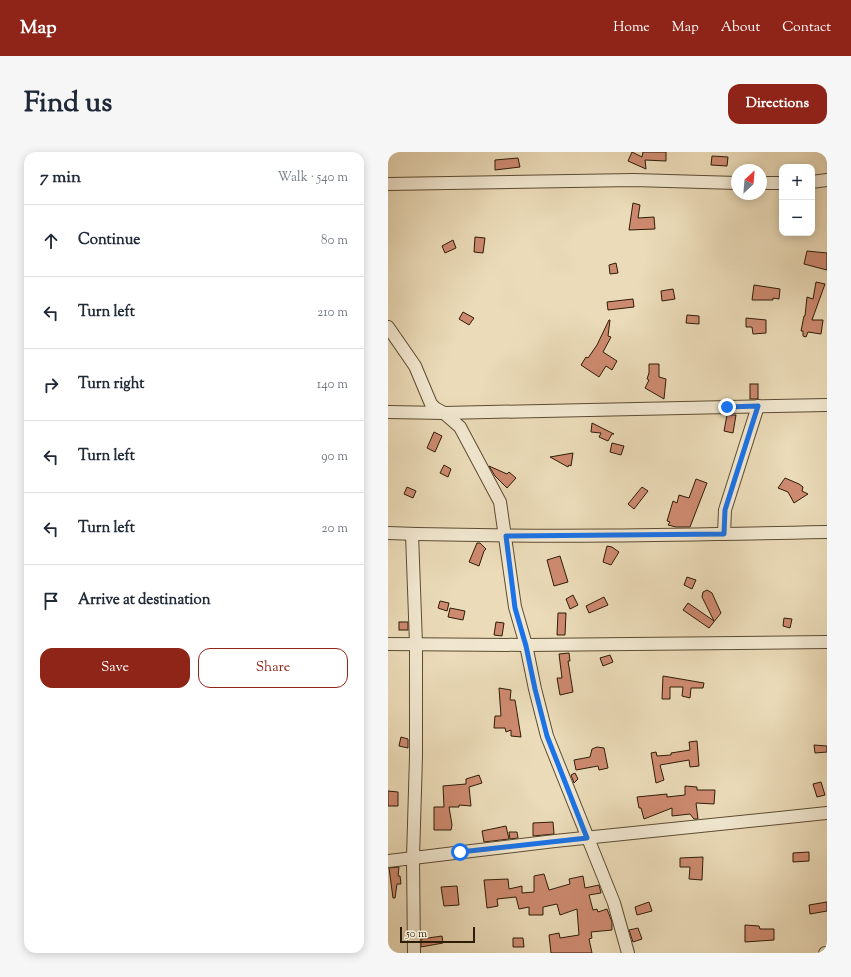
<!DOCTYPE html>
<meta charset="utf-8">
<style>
:root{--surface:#fff;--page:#f6f6f7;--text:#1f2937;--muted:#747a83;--line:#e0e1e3;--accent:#8f2418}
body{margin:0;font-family:"Sorts Mill Goudy",serif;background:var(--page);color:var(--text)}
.controls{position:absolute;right:12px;top:12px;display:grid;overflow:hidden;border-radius:8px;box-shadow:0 2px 10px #0003}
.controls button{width:36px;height:36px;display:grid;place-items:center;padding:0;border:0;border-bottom:1px solid var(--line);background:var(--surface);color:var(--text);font:20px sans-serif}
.compass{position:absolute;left:343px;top:12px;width:36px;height:36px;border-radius:50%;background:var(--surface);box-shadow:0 2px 10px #0003;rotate:26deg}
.scale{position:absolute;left:12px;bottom:10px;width:75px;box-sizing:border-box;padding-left:4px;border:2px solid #2d1c06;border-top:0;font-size:11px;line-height:14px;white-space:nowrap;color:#2d1c06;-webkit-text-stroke:3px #f2e8d1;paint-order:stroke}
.stop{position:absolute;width:12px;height:12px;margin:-9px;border:3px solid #1a73e8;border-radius:50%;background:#fff}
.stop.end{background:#1a73e8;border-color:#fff;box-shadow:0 1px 4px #0008}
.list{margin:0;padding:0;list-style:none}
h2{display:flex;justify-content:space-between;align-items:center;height:52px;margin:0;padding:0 16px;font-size:17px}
h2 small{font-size:13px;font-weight:400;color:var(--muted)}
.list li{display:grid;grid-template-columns:26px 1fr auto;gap:12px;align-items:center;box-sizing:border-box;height:72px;padding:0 16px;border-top:1px solid var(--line)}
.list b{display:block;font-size:15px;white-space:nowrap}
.list em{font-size:13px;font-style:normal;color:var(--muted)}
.actions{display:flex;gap:8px;padding:12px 16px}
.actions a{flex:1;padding:9px 0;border:1px solid var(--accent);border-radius:12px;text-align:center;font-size:14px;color:var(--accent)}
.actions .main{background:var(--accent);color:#fff}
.icon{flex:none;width:22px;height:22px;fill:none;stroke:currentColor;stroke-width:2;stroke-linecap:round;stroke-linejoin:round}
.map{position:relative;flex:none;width:439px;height:801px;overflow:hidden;border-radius:12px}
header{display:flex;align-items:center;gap:24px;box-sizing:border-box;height:56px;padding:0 20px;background:var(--accent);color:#fff}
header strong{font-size:19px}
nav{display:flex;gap:22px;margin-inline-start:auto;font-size:14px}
.intro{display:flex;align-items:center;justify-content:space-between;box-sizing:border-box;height:96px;padding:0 24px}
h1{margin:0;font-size:28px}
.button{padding:10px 18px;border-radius:12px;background:var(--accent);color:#fff;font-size:14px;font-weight:700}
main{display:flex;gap:24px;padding:0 24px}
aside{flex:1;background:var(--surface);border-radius:12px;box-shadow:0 2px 10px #0003}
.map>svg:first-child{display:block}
.building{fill:#ce8a70;stroke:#2d1c06}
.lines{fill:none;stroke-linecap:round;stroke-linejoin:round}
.minor-casing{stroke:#5c4c32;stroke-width:14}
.minor{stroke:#f2e8d1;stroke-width:12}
.route{stroke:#1a73e8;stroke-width:5}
</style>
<header>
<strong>Map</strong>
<nav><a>Home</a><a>Map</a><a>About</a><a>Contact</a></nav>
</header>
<div class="intro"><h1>Find us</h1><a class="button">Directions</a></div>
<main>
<aside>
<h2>7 min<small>Walk · 540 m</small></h2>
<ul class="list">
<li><svg class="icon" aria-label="ahead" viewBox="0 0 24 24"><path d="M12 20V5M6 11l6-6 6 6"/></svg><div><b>Continue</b></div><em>80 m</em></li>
<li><svg class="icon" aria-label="left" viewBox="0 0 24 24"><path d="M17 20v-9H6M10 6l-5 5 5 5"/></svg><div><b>Turn left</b></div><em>210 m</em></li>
<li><svg class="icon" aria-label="right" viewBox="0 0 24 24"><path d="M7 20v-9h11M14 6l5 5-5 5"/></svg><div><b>Turn right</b></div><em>140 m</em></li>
<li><svg class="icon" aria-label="left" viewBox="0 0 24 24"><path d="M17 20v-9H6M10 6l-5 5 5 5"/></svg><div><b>Turn left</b></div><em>90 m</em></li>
<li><svg class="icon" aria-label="left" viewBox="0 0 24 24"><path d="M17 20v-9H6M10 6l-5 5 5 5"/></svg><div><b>Turn left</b></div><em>20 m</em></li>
<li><svg class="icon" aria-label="arrive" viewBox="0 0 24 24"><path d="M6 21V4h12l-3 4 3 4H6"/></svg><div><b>Arrive at destination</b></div></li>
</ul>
<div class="actions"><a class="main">Save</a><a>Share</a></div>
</aside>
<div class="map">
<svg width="439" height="801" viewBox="0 0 439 801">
<rect width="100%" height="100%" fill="#ebdbb8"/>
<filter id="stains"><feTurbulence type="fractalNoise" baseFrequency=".005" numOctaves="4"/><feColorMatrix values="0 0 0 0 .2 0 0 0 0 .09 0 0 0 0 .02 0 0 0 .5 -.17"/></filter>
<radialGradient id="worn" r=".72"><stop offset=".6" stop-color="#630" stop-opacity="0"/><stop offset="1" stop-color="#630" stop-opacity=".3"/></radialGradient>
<g class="building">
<path d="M 244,0 L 254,5 L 255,0 L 278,0 L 278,9 L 257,8 L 258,17 L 240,9 Z"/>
<path d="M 324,4 L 340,5 L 339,14 L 323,13 Z"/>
<path d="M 130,6 L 132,15 L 107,18 L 107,8 Z"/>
<path d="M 245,51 L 252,53 L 250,66 L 266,65 L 267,77 L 241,78 Z"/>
<path d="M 87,85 L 97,86 L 95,101 L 86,100 Z"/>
<path d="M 65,88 L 68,96 L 57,101 L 54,94 Z"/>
<path d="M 419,99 L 439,101 L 439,118 L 416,112 Z"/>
<path d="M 228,111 L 230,121 L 222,122 L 221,113 Z"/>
<path d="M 428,130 L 437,132 L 424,168 L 435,168 L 433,182 L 420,180 L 418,185 L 415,184 L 415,179 L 413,179 L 416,164 L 417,164 L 419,145 L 425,147 Z"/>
<path d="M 366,133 L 392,137 L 391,147 L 385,146 L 385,148 L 364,148 Z"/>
<path d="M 285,137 L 287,147 L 274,149 L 273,139 Z"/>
<path d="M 245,147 L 246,155 L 220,158 L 219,150 Z"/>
<path d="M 75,160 L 86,166 L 81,173 L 71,167 Z"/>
<path d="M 299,163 L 311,164 L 311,172 L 298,171 Z"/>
<path d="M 358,166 L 378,168 L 378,181 L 365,182 L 364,175 L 358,175 Z"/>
<path d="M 221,168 L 222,168 L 220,184 L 223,185 L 215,200 L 229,209 L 224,218 L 218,214 L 211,225 L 193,213 L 198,205 L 200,206 L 209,193 Z"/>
<path d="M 261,212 L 271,212 L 271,225 L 278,227 L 276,247 L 257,236 L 261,228 L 259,227 L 261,221 Z"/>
<rect x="362" y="232" width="8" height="15"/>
<path d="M 339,263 L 348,263 L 345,281 L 336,279 Z"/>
<path d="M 204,271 L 226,282 L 224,282 L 220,289 L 211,285 L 213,281 L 203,280 Z"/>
<path d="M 46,280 L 54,284 L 47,300 L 39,296 Z"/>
<path d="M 224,291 L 236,294 L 233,303 L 222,300 Z"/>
<path d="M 185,301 L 183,314 L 181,313 L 180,315 L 162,305 Z"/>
<path d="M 56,313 L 63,317 L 60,325 L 52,321 Z"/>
<path d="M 101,314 L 119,322 L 121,320 L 128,326 L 119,336 L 107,324 Z"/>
<path d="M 397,326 L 411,332 L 415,335 L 414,339 L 420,342 L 406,351 L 400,340 L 390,336 Z"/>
<path d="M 308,327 L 319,331 L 302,375 L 288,375 L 280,373 L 282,370 L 279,369 L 285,349 L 289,351 L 291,343 L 301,346 Z"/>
<path d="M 19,335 L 28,339 L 25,346 L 16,342 Z"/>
<path d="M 254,335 L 260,339 L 246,357 L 240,352 Z"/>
<path d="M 89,391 L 92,391 L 98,397 L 96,399 L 91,414 L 81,410 Z"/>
<path d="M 219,394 L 224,395 L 231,400 L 223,413 L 215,410 Z"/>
<path d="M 172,404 L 180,430 L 166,434 L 159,408 Z"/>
<path d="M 299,425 L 308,428 L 304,437 L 296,433 Z"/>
<path d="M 319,438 L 324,441 L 333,461 L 321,476 L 295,458 L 300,451 L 326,469 L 314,445 L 315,440 Z"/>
<path d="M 185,443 L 190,453 L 182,457 L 178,447 Z"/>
<path d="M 216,445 L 220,453 L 201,461 L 198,454 Z"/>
<path d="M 52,449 L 61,451 L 59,459 L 50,456 Z"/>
<path d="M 62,456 L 77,459 L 75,468 L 60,465 Z"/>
<path d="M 170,461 L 178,461 L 177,483 L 169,483 Z"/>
<path d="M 396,466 L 404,467 L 402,476 L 395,474 Z"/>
<rect x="11" y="470" width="9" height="8"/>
<path d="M 108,470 L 116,471 L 114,484 L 106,483 Z"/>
<path d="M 181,501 L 182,509 L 180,509 L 185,540 L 172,543 L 169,526 L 174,526 L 171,502 Z"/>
<path d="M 222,503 L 225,510 L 215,514 L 212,506 Z"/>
<path d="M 275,524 L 316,531 L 315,536 L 303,536 L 302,546 L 294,544 L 295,535 L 282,535 L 282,547 L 274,547 Z"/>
<path d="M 111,536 L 123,538 L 122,548 L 127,548 L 133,585 L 123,584 L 123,578 L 118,580 L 117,576 L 106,576 L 107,564 L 113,564 Z"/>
<path d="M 13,585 L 20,587 L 20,596 L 11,594 Z"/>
<path d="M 309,589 L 311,614 L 302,615 L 301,608 L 272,613 L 276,628 L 268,631 L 263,601 L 268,600 L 269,604 L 283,603 L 283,601 L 302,598 L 301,590 Z"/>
<path d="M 426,593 L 439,594 L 439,600 L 427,601 Z"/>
<path d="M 209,595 L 216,596 L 220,616 L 211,618 L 210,614 L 188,618 L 186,608 L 202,605 L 204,597 Z"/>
<path d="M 187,621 L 190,627 L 186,631 L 183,623 Z"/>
<path d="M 91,623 L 94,631 L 81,635 L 83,654 L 71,653 L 71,655 L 61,655 L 64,673 L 63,678 L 46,678 L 46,655 L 56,655 L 55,634 L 78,632 L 78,627 Z"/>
<path d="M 433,630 L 437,643 L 429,645 L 425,632 Z"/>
<path d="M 297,634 L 309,635 L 309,638 L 327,638 L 326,652 L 308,651 L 310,667 L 306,667 L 302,662 L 284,664 L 284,656 L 256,667 L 253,656 L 251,656 L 249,645 L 279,642 L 279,645 L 297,643 Z"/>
<path d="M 0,639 L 10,640 L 10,654 L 0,654 Z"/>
<path d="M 165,670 L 166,682 L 145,684 L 145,671 Z"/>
<path d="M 118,674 L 121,687 L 96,690 L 94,679 Z"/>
<path d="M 121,680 L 129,680 L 130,686 L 122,687 Z"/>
<path d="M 421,700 L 421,709 L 405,710 L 405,701 Z"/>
<path d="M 315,705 L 314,728 L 301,727 L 302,715 L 292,715 L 292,706 Z"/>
<path d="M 11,715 L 10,724 L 12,724 L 13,732 L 9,732 L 7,746 L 5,746 L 1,716 Z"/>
<path d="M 156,722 L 161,738 L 182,732 L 181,727 L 195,724 L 197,736 L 211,733 L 213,741 L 201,743 L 205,758 L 209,757 L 210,760 L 219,757 L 224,770 L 224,778 L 203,780 L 204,786 L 201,787 L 204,801 L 163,801 L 161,783 L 171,781 L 172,786 L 191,783 L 189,757 L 172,763 L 169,752 L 155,755 L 155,763 L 141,763 L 141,755 L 131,757 L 128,745 L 109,747 L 110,754 L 99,756 L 96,728 L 120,727 L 121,737 L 134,734 L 134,741 L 146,740 L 146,724 Z"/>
<path d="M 69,734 L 71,753 L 56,754 L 53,735 Z"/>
<path d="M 261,750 L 264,759 L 249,763 L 247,755 Z"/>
<path d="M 439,750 L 439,759 L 422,762 L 421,753 Z"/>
<path d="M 357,773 L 371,774 L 372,777 L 386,777 L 386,788 L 357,790 Z"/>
<path d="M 250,776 L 254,787 L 245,790 L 241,778 Z"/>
<path d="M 54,784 L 55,791 L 33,795 L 33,787 Z"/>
<path d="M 125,786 L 135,786 L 136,795 L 125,795 Z"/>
</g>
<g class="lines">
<defs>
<g id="minor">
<path d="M 424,30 L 439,28"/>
<path d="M 373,31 L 394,31"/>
<path d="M 0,32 L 246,28 L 349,31"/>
<path d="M 0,175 L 27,214 L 43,252 L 47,256 L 56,261 L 72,275 L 112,350 L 127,455 L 138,493 L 147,537 L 159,584 L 226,751 L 240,801"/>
<path d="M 0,260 L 56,261 L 439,253"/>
<path d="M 0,381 C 146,386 293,383 439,380"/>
<path d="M 24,382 L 28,492 L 28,604 L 25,706 L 26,801"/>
<path d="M 336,382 L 337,358 L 370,254"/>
<path d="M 0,492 L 138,493 L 439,490"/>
<path d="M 0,709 L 167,689 L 439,661"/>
<path d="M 437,801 L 439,801"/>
</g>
</defs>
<use href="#minor" class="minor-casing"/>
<use href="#minor" class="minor"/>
</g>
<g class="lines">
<path class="route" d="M 72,700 L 199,686 L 159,584 L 147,537 L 138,494 L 127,456 L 118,384 L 336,382 L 337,358 L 370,254 L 339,255"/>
</g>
<rect width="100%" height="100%" filter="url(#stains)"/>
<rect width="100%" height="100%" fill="url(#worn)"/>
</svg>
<div class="controls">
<button>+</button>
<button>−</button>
</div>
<svg class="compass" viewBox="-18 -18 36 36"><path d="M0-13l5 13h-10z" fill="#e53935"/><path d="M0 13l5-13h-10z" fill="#747a83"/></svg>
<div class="scale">50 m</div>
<div class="stop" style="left:72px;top:700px"></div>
<div class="stop end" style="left:339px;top:255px"></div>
</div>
</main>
